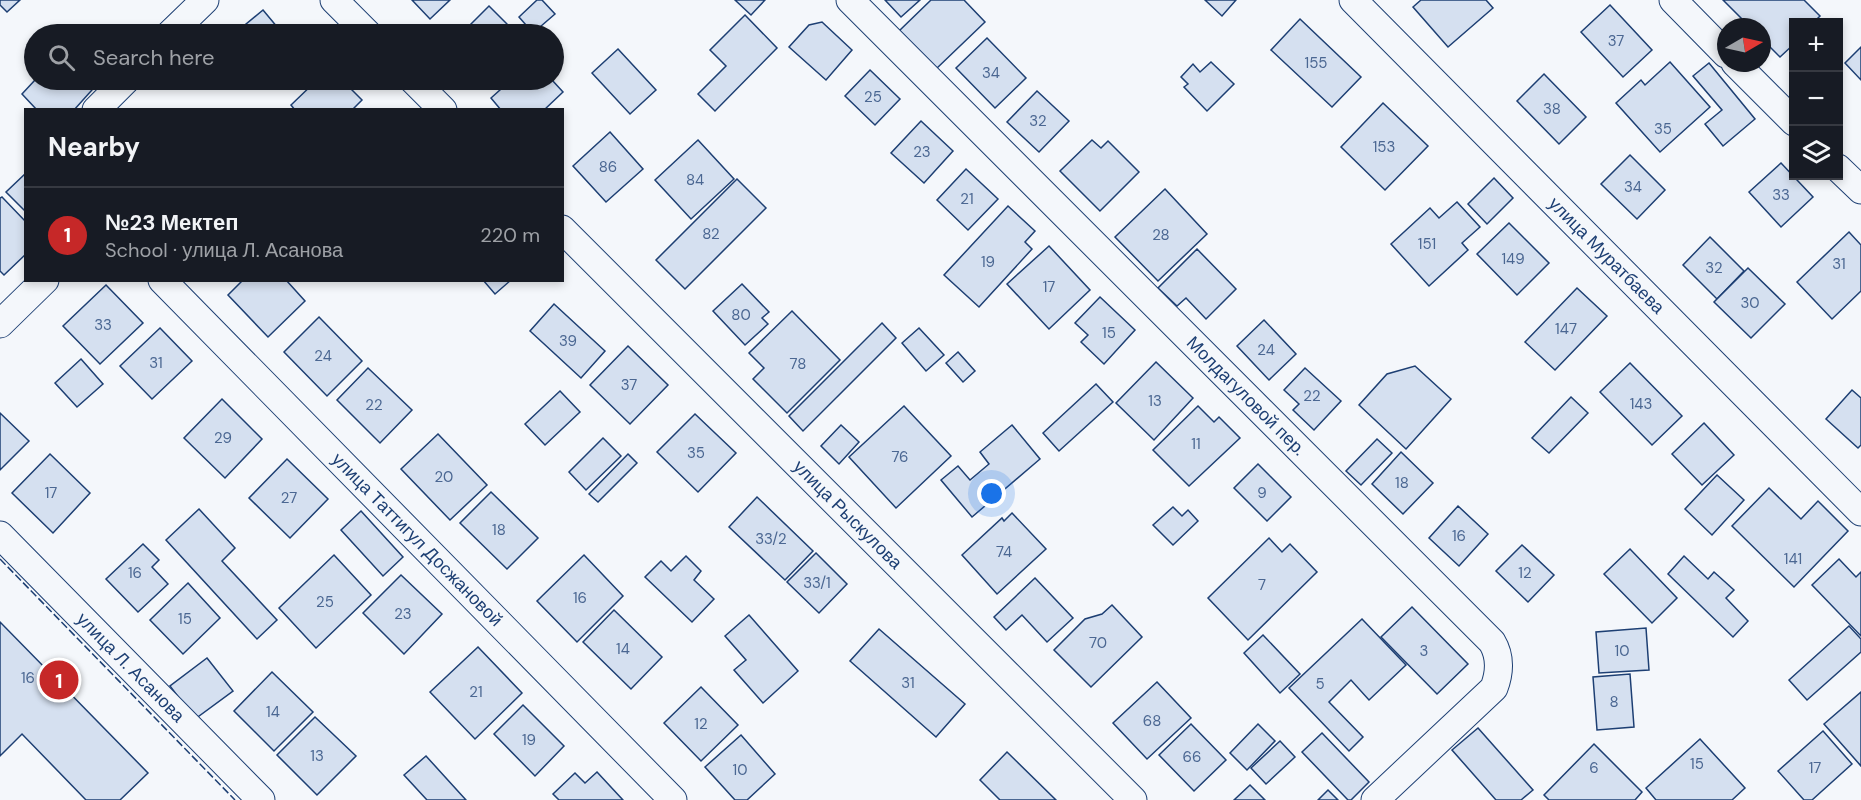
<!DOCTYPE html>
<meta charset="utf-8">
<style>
:root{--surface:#171b24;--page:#20242c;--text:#f1f3f6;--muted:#9ea1a6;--line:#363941;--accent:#c62828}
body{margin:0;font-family:"DM Sans",sans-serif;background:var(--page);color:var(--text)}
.controls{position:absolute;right:18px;top:18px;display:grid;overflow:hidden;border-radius:0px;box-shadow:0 3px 9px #0003}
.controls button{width:54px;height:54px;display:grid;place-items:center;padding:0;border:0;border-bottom:2px solid var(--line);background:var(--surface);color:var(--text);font:30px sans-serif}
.compass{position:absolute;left:1717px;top:18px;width:54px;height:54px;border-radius:50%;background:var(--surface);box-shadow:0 3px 9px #0003;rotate:81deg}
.you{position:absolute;left:992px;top:494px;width:21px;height:21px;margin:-15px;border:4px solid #fff;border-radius:50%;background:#1a73e8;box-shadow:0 0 0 9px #1a73e833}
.badge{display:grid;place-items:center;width:39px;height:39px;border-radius:50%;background:var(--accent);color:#fff;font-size:20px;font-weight:700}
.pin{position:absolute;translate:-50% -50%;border:3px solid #fff;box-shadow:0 2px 6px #0006}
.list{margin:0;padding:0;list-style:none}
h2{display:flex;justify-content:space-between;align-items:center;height:78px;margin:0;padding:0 24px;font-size:26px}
h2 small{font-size:20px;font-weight:400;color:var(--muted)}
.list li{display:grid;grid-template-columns:39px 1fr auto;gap:18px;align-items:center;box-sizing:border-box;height:96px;padding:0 24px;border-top:2px solid var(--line)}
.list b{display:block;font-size:22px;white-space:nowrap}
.list p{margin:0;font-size:20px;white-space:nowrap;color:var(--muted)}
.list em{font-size:20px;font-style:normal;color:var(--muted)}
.icon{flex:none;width:33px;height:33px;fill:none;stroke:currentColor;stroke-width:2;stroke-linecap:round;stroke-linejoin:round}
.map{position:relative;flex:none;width:1861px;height:800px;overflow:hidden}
.search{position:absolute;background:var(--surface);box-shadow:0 3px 9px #0003;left:24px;top:24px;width:540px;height:66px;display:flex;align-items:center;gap:15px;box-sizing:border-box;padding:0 21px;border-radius:33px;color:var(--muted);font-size:22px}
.panel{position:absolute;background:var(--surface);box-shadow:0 3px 9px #0003;left:24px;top:108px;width:540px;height:174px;border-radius:0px}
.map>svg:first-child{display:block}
.building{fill:#d5e0f0;stroke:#1d3f73;stroke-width:1.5}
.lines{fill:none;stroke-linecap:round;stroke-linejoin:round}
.minor-casing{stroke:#1d3f73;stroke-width:29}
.minor{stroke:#f4f7fb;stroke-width:27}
.fence{stroke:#1d3f73;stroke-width:1.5;stroke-dasharray:8 3;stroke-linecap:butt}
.labels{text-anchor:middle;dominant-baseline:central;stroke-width:4.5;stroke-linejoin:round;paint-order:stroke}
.number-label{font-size:15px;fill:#4b6792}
.street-label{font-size:18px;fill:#1d3f73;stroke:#f4f7fb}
</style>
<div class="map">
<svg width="1861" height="800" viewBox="0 0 1861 800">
<rect width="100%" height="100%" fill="#f4f7fb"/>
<g class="building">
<path d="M 0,0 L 20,0 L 7,12 L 0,5 Z"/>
<path d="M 412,0 L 450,0 L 430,19 Z"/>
<path d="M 537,0 L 542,0 L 555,14 L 533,33 L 519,17 Z"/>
<path d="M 735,0 L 765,0 L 751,15 Z"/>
<path d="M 885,0 L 920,0 L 901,17 Z"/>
<path d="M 931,0 L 964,0 L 985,22 L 936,69 L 899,31 Z"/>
<path d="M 1205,0 L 1236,0 L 1222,16 Z"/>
<path d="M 1421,0 L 1486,0 L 1493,8 L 1448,47 L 1413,7 Z"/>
<path d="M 1723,0 L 1804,0 L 1820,16 L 1814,22 L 1794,22 L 1794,44 L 1780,57 L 1762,39 L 1762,27 L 1750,27 Z"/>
<path d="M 1610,5 L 1652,50 L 1623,77 L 1581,32 Z"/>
<path d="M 489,6 L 515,32 L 513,34 L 461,34 Z"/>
<path d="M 263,10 L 283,34 L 234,34 Z"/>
<path d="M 745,15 L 777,48 L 715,111 L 698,94 L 726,66 L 710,50 Z"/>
<path d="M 1300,19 L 1361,77 L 1332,107 L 1271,50 Z"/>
<path d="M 822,22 L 852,50 L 826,80 L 789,47 L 809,25 Z"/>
<path d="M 987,38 L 1026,78 L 995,108 L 956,68 Z"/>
<path d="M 1861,47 L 1861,80 L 1845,63 Z"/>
<path d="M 618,49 L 656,90 L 630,114 L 592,73 Z"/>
<path d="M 1211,62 L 1234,84 L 1207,111 L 1184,87 L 1188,84 L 1181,77 L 1193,64 L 1200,72 Z"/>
<path d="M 1670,62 L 1710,107 L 1660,152 L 1616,103 L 1641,80 L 1645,85 Z"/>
<path d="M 1709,63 L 1755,119 L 1723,146 L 1705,124 L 1722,110 L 1693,76 Z"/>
<path d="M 870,70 L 900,99 L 875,125 L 845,96 Z"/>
<path d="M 1544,74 L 1586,117 L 1559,144 L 1517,101 Z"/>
<path d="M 35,80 L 98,80 L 100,81 L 74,110 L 37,110 L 22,94 Z"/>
<path d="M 317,80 L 342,80 L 362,100 L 352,110 L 295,110 L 291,105 Z"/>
<path d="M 511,80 L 552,80 L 563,92 L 544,110 L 501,110 L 491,98 Z"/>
<path d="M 1037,91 L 1069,121 L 1039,152 L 1007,122 Z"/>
<path d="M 1383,103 L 1428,146 L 1385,190 L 1341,147 Z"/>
<path d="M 921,121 L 953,151 L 924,183 L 891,153 Z"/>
<path d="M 610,132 L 643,169 L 606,202 L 573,166 Z"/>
<path d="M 698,140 L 734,179 L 691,219 L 655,180 Z"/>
<path d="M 1092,140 L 1101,148 L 1108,141 L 1139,172 L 1100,211 L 1060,171 Z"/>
<path d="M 1630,155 L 1665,190 L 1637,219 L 1601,184 Z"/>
<path d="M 1781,163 L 1813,197 L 1781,227 L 1749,192 Z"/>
<path d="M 966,169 L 998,199 L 968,230 L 937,200 Z"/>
<path d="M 26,173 L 26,212 L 6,192 Z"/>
<path d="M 1494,178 L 1513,198 L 1487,224 L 1468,204 Z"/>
<path d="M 737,179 L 766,208 L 685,289 L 656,260 Z"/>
<path d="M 1165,189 L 1207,234 L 1158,281 L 1115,237 Z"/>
<path d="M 2,197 L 26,222 L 26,254 L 4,275 L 0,271 L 0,198 Z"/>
<path d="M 1457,202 L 1480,227 L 1462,243 L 1468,250 L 1429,286 L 1391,244 L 1430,208 L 1439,218 Z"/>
<path d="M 1008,206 L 1035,231 L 1025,242 L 1032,249 L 979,307 L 944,275 Z"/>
<path d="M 1509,223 L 1549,263 L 1517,295 L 1477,254 Z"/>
<path d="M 1849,232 L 1861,245 L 1861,291 L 1832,319 L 1797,282 Z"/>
<path d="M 1710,237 L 1744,271 L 1717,299 L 1683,265 Z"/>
<path d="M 1049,246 L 1090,290 L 1049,329 L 1007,284 Z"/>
<path d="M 1197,249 L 1236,289 L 1206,319 L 1186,298 L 1177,306 L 1158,288 Z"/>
<path d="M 1748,268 L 1785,304 L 1751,338 L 1714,302 Z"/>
<path d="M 243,280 L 286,280 L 305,301 L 268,337 L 228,295 Z"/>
<path d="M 483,280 L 511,280 L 495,294 Z"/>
<path d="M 742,284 L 769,312 L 762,318 L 768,324 L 745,345 L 713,311 Z"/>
<path d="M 106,285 L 143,323 L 100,364 L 63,326 Z"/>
<path d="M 1577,288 L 1607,316 L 1555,370 L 1525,342 Z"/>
<path d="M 1100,297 L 1135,330 L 1104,364 L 1081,342 L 1088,335 L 1075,323 Z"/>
<path d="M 554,304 L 605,351 L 581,378 L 530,331 Z"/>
<path d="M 792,311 L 840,360 L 787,413 L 753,379 L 764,368 L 749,353 Z"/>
<path d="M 319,317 L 362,361 L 327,396 L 284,352 Z"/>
<path d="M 1264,320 L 1296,354 L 1269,380 L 1237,346 Z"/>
<path d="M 882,323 L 896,338 L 803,431 L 789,416 Z"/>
<path d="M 160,328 L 192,361 L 152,399 L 120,366 Z"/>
<path d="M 919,328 L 944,355 L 926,371 L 902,343 Z"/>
<path d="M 628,346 L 668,385 L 630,424 L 590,385 Z"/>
<path d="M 958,352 L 975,371 L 963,382 L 946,363 Z"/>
<path d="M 81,359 L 103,384 L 77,407 L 55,383 Z"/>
<path d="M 1156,362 L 1193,398 L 1154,440 L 1116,403 Z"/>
<path d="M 1630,363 L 1682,416 L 1652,445 L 1600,392 Z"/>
<path d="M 1415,366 L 1451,399 L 1406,449 L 1359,405 L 1387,374 Z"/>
<path d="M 368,368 L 412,410 L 380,443 L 337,400 Z"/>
<path d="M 1305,368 L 1341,401 L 1314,430 L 1293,410 L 1299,404 L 1284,390 Z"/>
<path d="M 1096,384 L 1113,402 L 1059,451 L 1043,433 Z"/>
<path d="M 1852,390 L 1861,398 L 1861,445 L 1858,448 L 1826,419 Z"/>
<path d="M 560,391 L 580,412 L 545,445 L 525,424 Z"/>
<path d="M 1571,397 L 1588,413 L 1549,453 L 1532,438 Z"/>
<path d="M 222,399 L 262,439 L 225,478 L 184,438 Z"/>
<path d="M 904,406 L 951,456 L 896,508 L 849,457 Z"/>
<path d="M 1198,406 L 1214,422 L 1219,417 L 1240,438 L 1189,486 L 1153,450 Z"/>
<path d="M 0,413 L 29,441 L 0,470 Z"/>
<path d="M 695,414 L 736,453 L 698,492 L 657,452 Z"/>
<path d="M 1704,423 L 1734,455 L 1702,485 L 1672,454 Z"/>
<path d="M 841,425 L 859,442 L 839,464 L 821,446 Z"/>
<path d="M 1012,425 L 1040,459 L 972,517 L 941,480 L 958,466 L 970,480 L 989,464 L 980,452 Z"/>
<path d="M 438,434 L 487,485 L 450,520 L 401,469 Z"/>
<path d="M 603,438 L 621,456 L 586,490 L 569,472 Z"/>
<path d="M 1377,439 L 1392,453 L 1361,485 L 1346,471 Z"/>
<path d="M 1401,452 L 1433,483 L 1403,514 L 1372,484 Z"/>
<path d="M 50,454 L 90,493 L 53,533 L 12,493 Z"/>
<path d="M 628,454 L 637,463 L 598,502 L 589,494 Z"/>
<path d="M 287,459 L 328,499 L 290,538 L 249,498 Z"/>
<path d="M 1258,464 L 1291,497 L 1267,521 L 1234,488 Z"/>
<path d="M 1717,475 L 1744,500 L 1712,535 L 1685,509 Z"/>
<path d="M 1769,488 L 1801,519 L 1818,501 L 1848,531 L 1794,587 L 1732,526 Z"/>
<path d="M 491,492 L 538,538 L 507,569 L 460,523 Z"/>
<path d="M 757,497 L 813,551 L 785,580 L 729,527 Z"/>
<path d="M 1458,506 L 1488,534 L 1459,566 L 1429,538 Z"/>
<path d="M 1173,507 L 1182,516 L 1188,510 L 1198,521 L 1173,545 L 1153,525 Z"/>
<path d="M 199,509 L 235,548 L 222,561 L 277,620 L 257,639 L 166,540 Z"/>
<path d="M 361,511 L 403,557 L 383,576 L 341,530 Z"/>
<path d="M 1012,513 L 1046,549 L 997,594 L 962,555 L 1002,518 L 1004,521 Z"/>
<path d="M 1269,538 L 1282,552 L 1290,544 L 1317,572 L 1248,640 L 1208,598 Z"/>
<path d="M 143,544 L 159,560 L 152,567 L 168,584 L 138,612 L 106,579 Z"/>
<path d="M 1522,545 L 1554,575 L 1528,602 L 1496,571 Z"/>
<path d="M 1630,549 L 1677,598 L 1652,623 L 1604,574 Z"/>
<path d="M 816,553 L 847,584 L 819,613 L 787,582 Z"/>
<path d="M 334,555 L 371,595 L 316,648 L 279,608 Z"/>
<path d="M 584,555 L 623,596 L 577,642 L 537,601 Z"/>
<path d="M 686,556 L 701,571 L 694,580 L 714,599 L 692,622 L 645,577 L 661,561 L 671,571 Z"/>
<path d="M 1684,556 L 1708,579 L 1714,572 L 1734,590 L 1726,598 L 1748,621 L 1733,637 L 1668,574 Z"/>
<path d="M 1839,559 L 1856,577 L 1861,572 L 1861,636 L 1812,585 Z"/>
<path d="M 401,575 L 442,614 L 404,654 L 363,613 Z"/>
<path d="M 1035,578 L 1073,618 L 1047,642 L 1022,615 L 1006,630 L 994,617 Z"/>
<path d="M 188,583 L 220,618 L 183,654 L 150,620 Z"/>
<path d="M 1112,605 L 1142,637 L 1091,687 L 1054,650 L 1085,619 L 1102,614 Z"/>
<path d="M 1412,607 L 1468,664 L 1437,694 L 1381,637 Z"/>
<path d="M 614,610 L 662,657 L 631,689 L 583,642 Z"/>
<path d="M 749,615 L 798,671 L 763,703 L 734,670 L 746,660 L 725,636 Z"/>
<path d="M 1362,619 L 1406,665 L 1369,700 L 1351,680 L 1329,702 L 1363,737 L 1349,751 L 1289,688 Z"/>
<path d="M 0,622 L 148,773 L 120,800 L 86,800 L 22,734 L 0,756 Z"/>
<path d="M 1849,626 L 1861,639 L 1861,652 L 1807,700 L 1789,680 Z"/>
<path d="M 1646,628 L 1649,670 L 1599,673 L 1596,632 Z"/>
<path d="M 879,629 L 965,704 L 936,737 L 850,661 Z"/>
<path d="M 1263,635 L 1300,674 L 1280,693 L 1244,653 Z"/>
<path d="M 478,647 L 522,693 L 475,739 L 430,692 Z"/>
<path d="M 207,658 L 233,691 L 195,719 L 170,686 Z"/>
<path d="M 272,672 L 313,712 L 274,751 L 234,711 Z"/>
<path d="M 1630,674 L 1634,727 L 1597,730 L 1593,677 Z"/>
<path d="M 1157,682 L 1191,718 L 1147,759 L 1113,723 Z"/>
<path d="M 701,687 L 738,725 L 701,761 L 664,723 Z"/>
<path d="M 1861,692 L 1861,766 L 1824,724 Z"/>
<path d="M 523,705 L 564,746 L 535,776 L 494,734 Z"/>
<path d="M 315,717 L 356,756 L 317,795 L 277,755 Z"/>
<path d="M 1191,724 L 1226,760 L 1194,791 L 1159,755 Z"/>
<path d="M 1258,724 L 1275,741 L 1247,770 L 1230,753 Z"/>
<path d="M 1478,728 L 1533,790 L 1521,800 L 1496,800 L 1452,750 Z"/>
<path d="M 1823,731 L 1852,764 L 1812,800 L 1804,800 L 1778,771 Z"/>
<path d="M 1322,733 L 1369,782 L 1351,800 L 1348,800 L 1302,752 Z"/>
<path d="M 741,735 L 775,774 L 747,800 L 735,800 L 705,767 Z"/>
<path d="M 1700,739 L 1745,788 L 1732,800 L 1656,800 L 1646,788 Z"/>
<path d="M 1280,741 L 1295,757 L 1266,784 L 1251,768 Z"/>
<path d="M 1594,744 L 1642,792 L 1635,800 L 1549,800 L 1544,795 Z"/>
<path d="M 1007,752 L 1056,800 L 1000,800 L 980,780 Z"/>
<path d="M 426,756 L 466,800 L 427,800 L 404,775 Z"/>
<path d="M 597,772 L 623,800 L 559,800 L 553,794 L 575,773 L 585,783 Z"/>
<path d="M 1250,785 L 1265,800 L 1234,800 Z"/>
<path d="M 1328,790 L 1338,800 L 1318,800 Z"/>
</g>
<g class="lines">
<defs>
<g id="minor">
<path d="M 334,0 L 368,34"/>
<path id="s1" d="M 850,0 L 1492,642 C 1501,657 1500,672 1494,688 L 1375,800"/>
<path id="s2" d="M 1353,0 L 1861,512"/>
<path d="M 1673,0 L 1726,54"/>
<path d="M 170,34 L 205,0"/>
<path d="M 1735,63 L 1794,122"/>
<path d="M 413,80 L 443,110"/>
<path d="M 96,110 L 126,80"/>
<path d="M 1838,168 L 1861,190"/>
<path id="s3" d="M 562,229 L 1133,800"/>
<path id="s4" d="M 162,280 L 673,800"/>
<path d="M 0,324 L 45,280"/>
<path id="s5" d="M 0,535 L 261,800"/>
</g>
</defs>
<use href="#minor" class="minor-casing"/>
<use href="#minor" class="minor"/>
<path class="fence" d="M 0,559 L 235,800"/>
</g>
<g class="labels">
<g class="number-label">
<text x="1616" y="41">37</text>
<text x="1316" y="63">155</text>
<text x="991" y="73">34</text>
<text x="873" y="97">25</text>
<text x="1552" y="109">38</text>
<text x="1038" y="121">32</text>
<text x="1663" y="129">35</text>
<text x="1384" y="147">153</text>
<text x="922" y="152">23</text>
<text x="608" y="167">86</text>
<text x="695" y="180">84</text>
<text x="1633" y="187">34</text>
<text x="1781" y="195">33</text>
<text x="967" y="199">21</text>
<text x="711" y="234">82</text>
<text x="1161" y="235">28</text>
<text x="1427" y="244">151</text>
<text x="1513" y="259">149</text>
<text x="988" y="262">19</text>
<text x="1839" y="264">31</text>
<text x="1714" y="268">32</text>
<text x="1049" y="287">17</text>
<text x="1750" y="303">30</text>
<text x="741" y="315">80</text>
<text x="103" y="325">33</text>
<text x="1566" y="329">147</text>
<text x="1109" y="333">15</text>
<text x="568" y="341">39</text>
<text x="1266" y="350">24</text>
<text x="323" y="356">24</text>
<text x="156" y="363">31</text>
<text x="798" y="364">78</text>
<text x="629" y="385">37</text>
<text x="1312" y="396">22</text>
<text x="1155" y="401">13</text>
<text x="1641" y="404">143</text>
<text x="374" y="405">22</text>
<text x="223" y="438">29</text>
<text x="1196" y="444">11</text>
<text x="696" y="453">35</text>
<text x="900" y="457">76</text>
<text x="444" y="477">20</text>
<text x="1402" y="483">18</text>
<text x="51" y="493">17</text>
<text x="1262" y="493">9</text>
<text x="289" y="498">27</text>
<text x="499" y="530">18</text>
<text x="1459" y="536">16</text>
<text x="771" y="539">33/2</text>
<text x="1004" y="552">74</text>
<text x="1793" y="559">141</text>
<text x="135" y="573">16</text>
<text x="1525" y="573">12</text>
<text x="817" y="583">33/1</text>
<text x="1262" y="585">7</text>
<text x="580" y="598">16</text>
<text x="325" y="602">25</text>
<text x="403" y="614">23</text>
<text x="185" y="619">15</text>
<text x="1098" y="643">70</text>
<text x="623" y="649">14</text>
<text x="1424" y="651">3</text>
<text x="1622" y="651">10</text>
<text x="28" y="678">16</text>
<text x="908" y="683">31</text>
<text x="1320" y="684">5</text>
<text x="476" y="692">21</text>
<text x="1614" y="702">8</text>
<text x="273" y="712">14</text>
<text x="1152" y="721">68</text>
<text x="701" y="724">12</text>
<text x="529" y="740">19</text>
<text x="317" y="756">13</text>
<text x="1192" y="757">66</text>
<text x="1697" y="764">15</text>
<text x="1594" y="768">6</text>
<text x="1815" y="768">17</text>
<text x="740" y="770">10</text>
</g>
<g class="street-label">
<text stroke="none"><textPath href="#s2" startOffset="360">улица Муратбаева</textPath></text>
<text stroke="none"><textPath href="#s1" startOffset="560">Молдагуловой пер.</textPath></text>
<text stroke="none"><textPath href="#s3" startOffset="404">улица Рыскулова</textPath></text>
<text stroke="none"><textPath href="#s4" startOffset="364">улица Таттигул Досжановой</textPath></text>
<text stroke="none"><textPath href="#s5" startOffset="186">улица Л. Асанова</textPath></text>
</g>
</g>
</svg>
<div class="controls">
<button>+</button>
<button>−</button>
<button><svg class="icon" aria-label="layers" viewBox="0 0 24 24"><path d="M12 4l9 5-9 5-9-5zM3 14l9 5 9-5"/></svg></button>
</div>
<svg class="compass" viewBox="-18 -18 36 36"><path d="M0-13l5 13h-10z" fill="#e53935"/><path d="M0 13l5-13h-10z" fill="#9ea1a6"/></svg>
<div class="you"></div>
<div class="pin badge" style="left:59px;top:680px">1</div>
<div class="search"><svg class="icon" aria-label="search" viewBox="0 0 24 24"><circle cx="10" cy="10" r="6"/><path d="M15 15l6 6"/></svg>Search here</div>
<section class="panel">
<h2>Nearby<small></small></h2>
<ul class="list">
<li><span class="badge">1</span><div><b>№23 Мектеп</b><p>School · улица Л. Асанова</p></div><em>220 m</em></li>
</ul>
</section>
</div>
